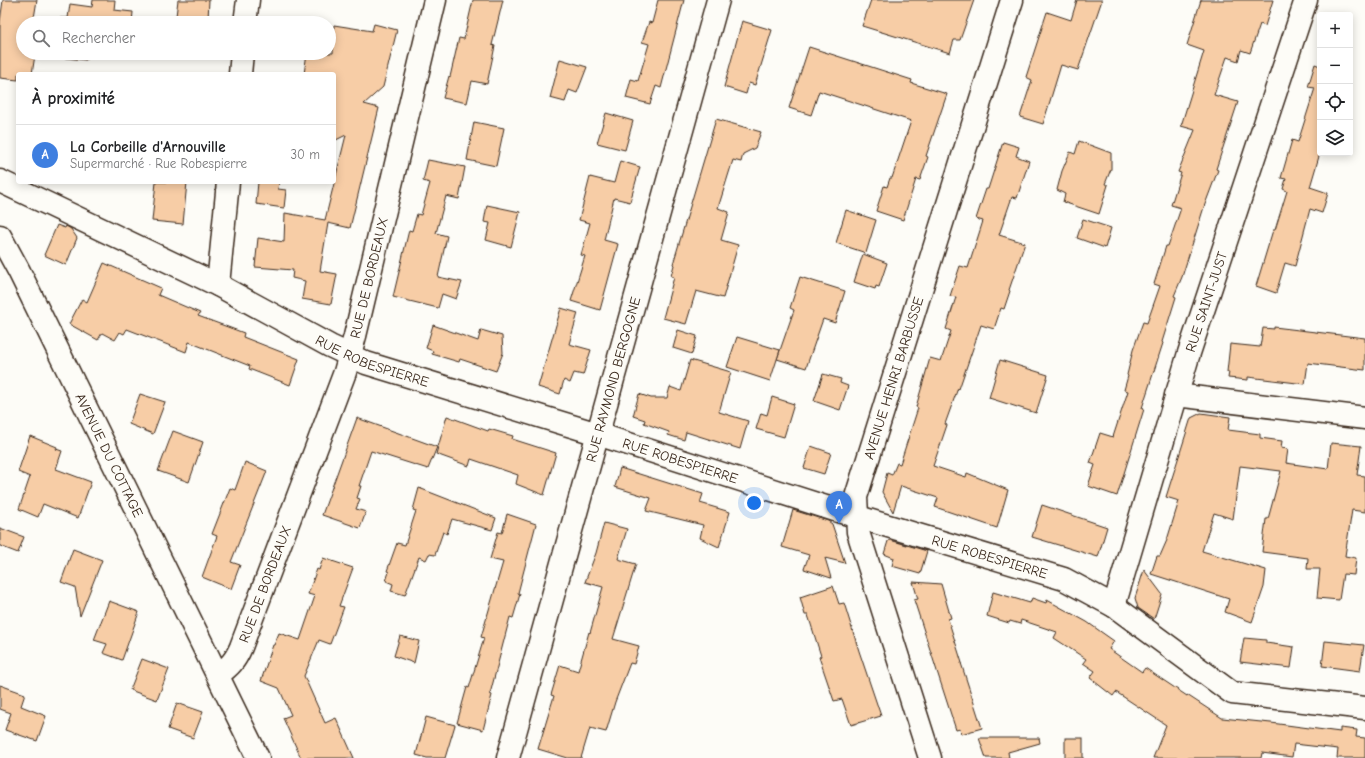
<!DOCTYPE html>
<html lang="fr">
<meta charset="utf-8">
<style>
:root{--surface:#fff;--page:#f6f6f6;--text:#202124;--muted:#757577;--line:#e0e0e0;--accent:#d1495b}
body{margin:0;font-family:"Comic Neue",sans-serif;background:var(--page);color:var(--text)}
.controls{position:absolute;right:12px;top:12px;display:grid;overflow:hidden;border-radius:4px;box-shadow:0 2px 10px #0003}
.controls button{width:36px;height:36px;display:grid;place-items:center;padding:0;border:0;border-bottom:1px solid var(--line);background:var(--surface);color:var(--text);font:20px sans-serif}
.you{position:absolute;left:754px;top:503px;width:14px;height:14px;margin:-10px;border:3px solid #fff;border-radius:50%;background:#1a73e8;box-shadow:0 0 0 6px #1a73e833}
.badge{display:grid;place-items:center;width:26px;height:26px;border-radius:50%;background:var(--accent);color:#fff;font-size:13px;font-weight:700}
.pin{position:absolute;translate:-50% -33px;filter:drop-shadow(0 1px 2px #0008)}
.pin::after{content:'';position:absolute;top:21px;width:14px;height:12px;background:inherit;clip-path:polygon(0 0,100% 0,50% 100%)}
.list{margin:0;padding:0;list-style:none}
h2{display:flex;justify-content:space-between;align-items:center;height:52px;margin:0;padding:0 16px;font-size:17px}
h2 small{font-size:13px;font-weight:400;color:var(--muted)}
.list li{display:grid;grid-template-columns:26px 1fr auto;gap:12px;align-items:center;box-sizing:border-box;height:60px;padding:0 16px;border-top:1px solid var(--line)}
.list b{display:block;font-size:15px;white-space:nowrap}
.list p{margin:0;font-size:13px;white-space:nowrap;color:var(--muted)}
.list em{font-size:13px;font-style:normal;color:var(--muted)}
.icon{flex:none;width:22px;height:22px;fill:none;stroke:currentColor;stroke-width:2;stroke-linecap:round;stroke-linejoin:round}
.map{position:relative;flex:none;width:1365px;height:758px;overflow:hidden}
.search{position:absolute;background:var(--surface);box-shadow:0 2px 10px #0003;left:16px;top:16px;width:320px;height:44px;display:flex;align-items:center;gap:10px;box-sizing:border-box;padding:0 14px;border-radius:22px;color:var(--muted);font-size:15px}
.panel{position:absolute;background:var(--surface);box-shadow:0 2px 10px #0003;left:16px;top:72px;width:320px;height:112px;border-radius:4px}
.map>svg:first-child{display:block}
.building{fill:#f7cda6;stroke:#3b2a1e}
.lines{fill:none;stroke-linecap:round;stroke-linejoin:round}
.street-casing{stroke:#3b2a1e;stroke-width:25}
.secondary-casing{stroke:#3b2a1e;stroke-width:25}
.street{stroke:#fdfcf7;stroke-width:22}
.secondary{stroke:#fdfcf7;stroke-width:22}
.labels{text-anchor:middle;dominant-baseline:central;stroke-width:3;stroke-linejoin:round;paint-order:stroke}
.street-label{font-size:14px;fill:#3b2a1e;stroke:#fdfcf7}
</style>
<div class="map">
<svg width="1365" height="758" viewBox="0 0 1365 758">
<rect width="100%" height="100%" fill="#fdfcf7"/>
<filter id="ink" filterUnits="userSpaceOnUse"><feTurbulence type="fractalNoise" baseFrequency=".025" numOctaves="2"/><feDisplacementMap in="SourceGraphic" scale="8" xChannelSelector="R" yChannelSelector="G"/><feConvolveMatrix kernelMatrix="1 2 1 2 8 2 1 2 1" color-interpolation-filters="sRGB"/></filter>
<g filter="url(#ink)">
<g class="building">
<path d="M 3,0 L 37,0 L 34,18 L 68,18 L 70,4 L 92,7 L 93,0 L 115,0 L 114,10 L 133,12 L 132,23 L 23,23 L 23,53 L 87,53 L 86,60 L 35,55 L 32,74 L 18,74 L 18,80 L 0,78 L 0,22 Z"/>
<path d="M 178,0 L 209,0 L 208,19 L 176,16 Z"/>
<path d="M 473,0 L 503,0 L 492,45 L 495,46 L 487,84 L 472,81 L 467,103 L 443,98 L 449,76 L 450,77 L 459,38 L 464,39 Z"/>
<path d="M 658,0 L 684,0 L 661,88 L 656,86 L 650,104 L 626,98 L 631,79 L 638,81 L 649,44 L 642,42 L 649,22 L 652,23 Z"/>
<path d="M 871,0 L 974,0 L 960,40 L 954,40 L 950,53 L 862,26 Z"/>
<path d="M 1077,0 L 1102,0 L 1078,70 L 1061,65 L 1043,124 L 1020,117 L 1032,80 L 1026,77 L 1047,12 L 1071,20 Z"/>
<path d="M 1201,0 L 1273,0 L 1265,26 L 1260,24 L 1250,53 L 1241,50 L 1238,61 L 1227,57 L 1214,95 L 1238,102 L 1216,169 L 1218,170 L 1204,207 L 1182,277 L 1174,296 L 1176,297 L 1162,342 L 1163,343 L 1142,408 L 1144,409 L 1117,496 L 1088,486 L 1095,465 L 1090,463 L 1100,433 L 1113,437 L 1128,391 L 1124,390 L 1128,376 L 1127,375 L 1133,350 L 1143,322 L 1147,323 L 1160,286 L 1154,284 L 1166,246 L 1168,246 L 1181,208 L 1171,205 L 1181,173 L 1178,172 L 1195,130 L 1181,126 L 1204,51 L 1187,45 Z"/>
<path d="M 742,21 L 772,30 L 755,85 L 749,83 L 746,94 L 724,87 Z"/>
<path d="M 374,24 L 397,30 L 383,87 L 364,104 L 379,108 L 350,228 L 328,223 L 320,271 L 337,274 L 331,304 L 302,299 L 305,281 L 292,278 L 293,270 L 255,267 L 258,238 L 284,242 L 285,213 L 325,220 L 346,135 L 334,141 L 334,74 L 304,74 L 307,53 L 333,53 L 334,25 L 372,31 Z"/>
<path d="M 809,47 L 912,80 L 911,83 L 947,94 L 926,156 L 928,157 L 920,180 L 916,179 L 903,220 L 876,211 L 884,186 L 887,187 L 890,178 L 892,178 L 911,121 L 819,91 L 811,115 L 789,108 Z"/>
<path d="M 560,59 L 587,67 L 577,93 L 569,90 L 565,102 L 550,98 Z"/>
<path d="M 1315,64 L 1320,66 L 1320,153 L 1310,187 L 1328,193 L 1322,213 L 1310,209 L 1295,266 L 1285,263 L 1276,293 L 1256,286 L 1273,230 L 1275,230 L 1287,191 L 1283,189 L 1286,179 L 1281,178 L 1292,140 L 1298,142 L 1315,88 L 1308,87 Z"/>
<path d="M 606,113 L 633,121 L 625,150 L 597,143 Z"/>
<path d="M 716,119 L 761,132 L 755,148 L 743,154 L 741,162 L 733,160 L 718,208 L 729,212 L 721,240 L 738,245 L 723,298 L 696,291 L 686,324 L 663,318 L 674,277 L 671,276 L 674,265 L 673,264 Z"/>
<path d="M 474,122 L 504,128 L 496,166 L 467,160 Z"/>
<path d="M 1079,141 L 1111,153 L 1111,169 L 1105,184 L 1108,185 L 1099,214 L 1063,202 L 1065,194 L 1057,190 L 1062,171 L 1070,152 L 1075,154 Z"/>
<path d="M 1003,142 L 1019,147 L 1016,156 L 1029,161 L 1017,198 L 1012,197 L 999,235 L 1025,243 L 1009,290 L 1010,291 L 1004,309 L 1001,308 L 994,329 L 981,325 L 959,389 L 958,388 L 945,424 L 947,425 L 933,466 L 966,477 L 967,473 L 1008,490 L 997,528 L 935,507 L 938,498 L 901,486 L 893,512 L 882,492 L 887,473 L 892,475 L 897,463 L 900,464 L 918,408 L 916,407 L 930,358 L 941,361 L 951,331 L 946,329 L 956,297 L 950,296 L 960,266 L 968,268 L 983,221 L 976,219 L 986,189 L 988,189 Z"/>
<path d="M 428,160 L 465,167 L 459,199 L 446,196 L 436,233 L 447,236 L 438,277 L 462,282 L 456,299 L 442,294 L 438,308 L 393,297 L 409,230 L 412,231 L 417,214 L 421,215 L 430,183 L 423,181 Z"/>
<path d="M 620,161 L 640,167 L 630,202 L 614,198 L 604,240 L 618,244 L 600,310 L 571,301 L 585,256 L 581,255 L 590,223 L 579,220 L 590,177 L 614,183 Z"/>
<path d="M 156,182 L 187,182 L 183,224 L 152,221 Z"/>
<path d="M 258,182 L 279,182 L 278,189 L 286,190 L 284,208 L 256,204 Z"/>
<path d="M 487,205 L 520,212 L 511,247 L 486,240 L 490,223 L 484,222 Z"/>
<path d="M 846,210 L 876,220 L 866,253 L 836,243 Z"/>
<path d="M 1083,219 L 1111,228 L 1105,248 L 1077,238 Z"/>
<path d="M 57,225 L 65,228 L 66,226 L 71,229 L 77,238 L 66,265 L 44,255 Z"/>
<path d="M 863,254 L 887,263 L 879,287 L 876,286 L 875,289 L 854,282 Z"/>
<path d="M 104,263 L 161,288 L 158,295 L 200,313 L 198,316 L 244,333 L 243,337 L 299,359 L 290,385 L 249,369 L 250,366 L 189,342 L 186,352 L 127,329 L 124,334 L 120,332 L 115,340 L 102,333 L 98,340 L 69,324 L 82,299 L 87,302 Z"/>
<path d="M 800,277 L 845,291 L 835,323 L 823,319 L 806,368 L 777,359 L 794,310 L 790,308 Z"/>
<path d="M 561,308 L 578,313 L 569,344 L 591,350 L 583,375 L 574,373 L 570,383 L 564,380 L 560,394 L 538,387 Z"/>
<path d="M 433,325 L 478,341 L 481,330 L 502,336 L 503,353 L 496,371 L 460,359 L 459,362 L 432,354 L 433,351 L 426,348 Z"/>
<path d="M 1274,327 L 1365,338 L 1365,370 L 1308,363 L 1305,384 L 1248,377 L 1248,380 L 1228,378 L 1229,372 L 1227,372 L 1230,344 L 1260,347 L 1263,328 L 1274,329 Z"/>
<path d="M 678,330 L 697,336 L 692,354 L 673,348 Z"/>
<path d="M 737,337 L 780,350 L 770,381 L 727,367 Z"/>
<path d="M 690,360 L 731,372 L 719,412 L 748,421 L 740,449 L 686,432 L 684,440 L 668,435 L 669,432 L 644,423 L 645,420 L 633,416 L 639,394 L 651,398 L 667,398 L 670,387 L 681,391 Z"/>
<path d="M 1000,360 L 1048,375 L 1036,413 L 989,398 Z"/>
<path d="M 823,374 L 841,379 L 840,383 L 848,386 L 840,410 L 814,401 Z"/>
<path d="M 140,394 L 165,402 L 153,434 L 129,424 Z"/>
<path d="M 772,397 L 794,404 L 784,437 L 756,429 L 761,413 L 767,415 Z"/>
<path d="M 1201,413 L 1230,417 L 1228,430 L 1260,434 L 1260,438 L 1282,441 L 1281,448 L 1288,449 L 1286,463 L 1328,469 L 1331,443 L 1361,446 L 1357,475 L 1365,476 L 1365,512 L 1352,510 L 1345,556 L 1356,558 L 1354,575 L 1343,574 L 1339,600 L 1317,598 L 1320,569 L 1307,569 L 1308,558 L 1262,552 L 1266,519 L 1268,519 L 1281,471 L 1240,466 L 1233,519 L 1214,513 L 1202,551 L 1266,570 L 1264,587 L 1252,622 L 1225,612 L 1229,599 L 1151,574 L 1157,556 L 1160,556 L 1167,540 L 1179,501 L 1166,497 L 1191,418 Z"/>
<path d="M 447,416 L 488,431 L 489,429 L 513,436 L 512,439 L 556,453 L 544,495 L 516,484 L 518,475 L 471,459 L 469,466 L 436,454 Z"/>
<path d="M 357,418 L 437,447 L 428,469 L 371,451 L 359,486 L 361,486 L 357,498 L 360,499 L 356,509 L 366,512 L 360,528 L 322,515 Z"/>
<path d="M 173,431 L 203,442 L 189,482 L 158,471 Z"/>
<path d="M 30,436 L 57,447 L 56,449 L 62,451 L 56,469 L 91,482 L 78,518 L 43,504 L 38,517 L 19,509 L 30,477 L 18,472 Z"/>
<path d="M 811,446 L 831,453 L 824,474 L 804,468 Z"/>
<path d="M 245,462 L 267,471 L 231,562 L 240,565 L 231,589 L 202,577 L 217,536 L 212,534 L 230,488 L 235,490 Z"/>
<path d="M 620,468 L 703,494 L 700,503 L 730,512 L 719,547 L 700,538 L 703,525 L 646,511 L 651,498 L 615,487 Z"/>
<path d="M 419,488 L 496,518 L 492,530 L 452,519 L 447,534 L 443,532 L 435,555 L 429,554 L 426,560 L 419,557 L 405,595 L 391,591 L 393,584 L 386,581 L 389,572 L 387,571 L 397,543 L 405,545 L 416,511 L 413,510 Z"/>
<path d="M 1042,505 L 1107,527 L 1098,557 L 1032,537 Z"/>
<path d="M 793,510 L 828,521 L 832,524 L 845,563 L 825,558 L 831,578 L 804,569 L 809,555 L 782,547 Z"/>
<path d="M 507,514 L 536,524 L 518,593 L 520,594 L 513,618 L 510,617 L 490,694 L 492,695 L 483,730 L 457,723 L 467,687 L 469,688 L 484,638 L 481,637 L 503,562 L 490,559 L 498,532 L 502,533 Z"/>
<path d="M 604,523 L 627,529 L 618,559 L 636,564 L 613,639 L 639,646 L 634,664 L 630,663 L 615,702 L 606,732 L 590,728 L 581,758 L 568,758 L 538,749 L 554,696 L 551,695 L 560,665 L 578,671 L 589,632 L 590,633 L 603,587 L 585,582 L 596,553 Z"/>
<path d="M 0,528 L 24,537 L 18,553 L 0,546 Z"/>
<path d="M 890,540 L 927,551 L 920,574 L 892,566 L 894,558 L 884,554 L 888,541 Z"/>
<path d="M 73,549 L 102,560 L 80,616 L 75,587 L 61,582 Z"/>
<path d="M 323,558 L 353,568 L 339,606 L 344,607 L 330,644 L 319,640 L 304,676 L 325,723 L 336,718 L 354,758 L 301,758 L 283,718 L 291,715 L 279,688 L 261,681 L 273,645 L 274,645 L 279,633 L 300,640 L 315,596 L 308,594 L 317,569 L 319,570 Z"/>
<path d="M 1144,570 L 1162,594 L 1154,619 L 1138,608 L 1135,598 Z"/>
<path d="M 913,582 L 941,584 L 951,618 L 948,619 L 962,663 L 961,663 L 982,728 L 961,734 L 960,729 L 956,730 L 914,600 L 918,599 Z"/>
<path d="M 833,586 L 839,604 L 844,603 L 859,651 L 881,716 L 851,725 L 842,699 L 834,701 L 819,657 L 821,656 L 808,615 L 805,615 L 800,597 Z"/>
<path d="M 993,592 L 1030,603 L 1032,598 L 1046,603 L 1047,600 L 1087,622 L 1114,641 L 1109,649 L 1142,672 L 1145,668 L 1187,696 L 1187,695 L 1222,718 L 1271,723 L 1340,732 L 1340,728 L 1357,730 L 1356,737 L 1365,738 L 1365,758 L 1337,758 L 1338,749 L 1294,744 L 1292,757 L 1262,753 L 1261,758 L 1153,758 L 1166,725 L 1116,692 L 1113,696 L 1090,678 L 1095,671 L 1083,663 L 1086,659 L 1054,638 L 1057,632 L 1021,620 L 1020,624 L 1010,621 L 1009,623 L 987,616 Z"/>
<path d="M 109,601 L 139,612 L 122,660 L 103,653 L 107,644 L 94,640 Z"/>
<path d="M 400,636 L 419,641 L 414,663 L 394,656 Z"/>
<path d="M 1244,638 L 1266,640 L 1266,643 L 1294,647 L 1291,668 L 1240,662 Z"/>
<path d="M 1325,641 L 1364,645 L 1360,671 L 1322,666 Z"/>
<path d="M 142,659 L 169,669 L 157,700 L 130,690 Z"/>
<path d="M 0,685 L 25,694 L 21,706 L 46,716 L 37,741 L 5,730 L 11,713 L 0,709 Z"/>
<path d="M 177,703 L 203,712 L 193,738 L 168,729 Z"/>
<path d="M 426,717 L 455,725 L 445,758 L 427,758 L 416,755 Z"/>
<path d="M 979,738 L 1039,738 L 1040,743 L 1008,752 L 1009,758 L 986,758 Z"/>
<rect x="1065" y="738" width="18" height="20"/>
</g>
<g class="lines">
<defs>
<g id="street">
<path d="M 245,23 L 248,0"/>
<path d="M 240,74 L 242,53"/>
<path id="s1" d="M 0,181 L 218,285 L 330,346 L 366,363 L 588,431 L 835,510 L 1064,579 L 1114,606 L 1232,693 L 1365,708"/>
<path id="s2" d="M 0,236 L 19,271 L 258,758"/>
<path d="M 218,285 L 228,182"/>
<path d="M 1176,395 L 1365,418"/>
<path id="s3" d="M 1114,606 L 1189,353 L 1306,0"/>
<path id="s4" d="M 218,675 C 230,666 235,661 241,647 L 345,372 L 355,336 L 435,0"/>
<path id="s5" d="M 508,758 L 718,0"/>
</g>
<g id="secondary">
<path id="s6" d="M 930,758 L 858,532 L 856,497 L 1012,0"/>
</g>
</defs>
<use href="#street" class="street-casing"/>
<use href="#secondary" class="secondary-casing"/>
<use href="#street" class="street"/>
<use href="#secondary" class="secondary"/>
</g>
</g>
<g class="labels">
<g class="street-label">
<text stroke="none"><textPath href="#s4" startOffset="428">RUE DE BORDEAUX</textPath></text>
<text stroke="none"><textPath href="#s3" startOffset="318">RUE SAINT-JUST</textPath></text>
<text stroke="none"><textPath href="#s1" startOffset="414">RUE ROBESPIERRE</textPath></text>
<text stroke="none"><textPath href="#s6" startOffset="397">AVENUE HENRI BARBUSSE</textPath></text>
<text stroke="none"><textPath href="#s5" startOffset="393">RUE RAYMOND BERGOGNE</textPath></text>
<text stroke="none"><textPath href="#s2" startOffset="245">AVENUE DU COTTAGE</textPath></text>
<text stroke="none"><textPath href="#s1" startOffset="738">RUE ROBESPIERRE</textPath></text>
<text stroke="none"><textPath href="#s1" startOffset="1062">RUE ROBESPIERRE</textPath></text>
<text stroke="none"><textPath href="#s4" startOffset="104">RUE DE BORDEAUX</textPath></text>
</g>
</g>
</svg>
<div class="controls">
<button>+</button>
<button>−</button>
<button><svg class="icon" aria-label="locate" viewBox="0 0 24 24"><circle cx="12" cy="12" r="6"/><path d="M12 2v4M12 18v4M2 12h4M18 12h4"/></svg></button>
<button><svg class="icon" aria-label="layers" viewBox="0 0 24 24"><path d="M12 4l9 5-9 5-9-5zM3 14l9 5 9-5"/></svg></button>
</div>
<div class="you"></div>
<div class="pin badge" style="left:839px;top:524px;background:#3f7fe0">A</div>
<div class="search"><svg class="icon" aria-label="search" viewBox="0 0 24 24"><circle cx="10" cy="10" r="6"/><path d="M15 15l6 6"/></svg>Rechercher</div>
<section class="panel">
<h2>À proximité<small></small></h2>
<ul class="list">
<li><span class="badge" style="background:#3f7fe0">A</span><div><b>La Corbeille d'Arnouville</b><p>Supermarché · Rue Robespierre</p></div><em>30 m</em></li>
</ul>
</section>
</div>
